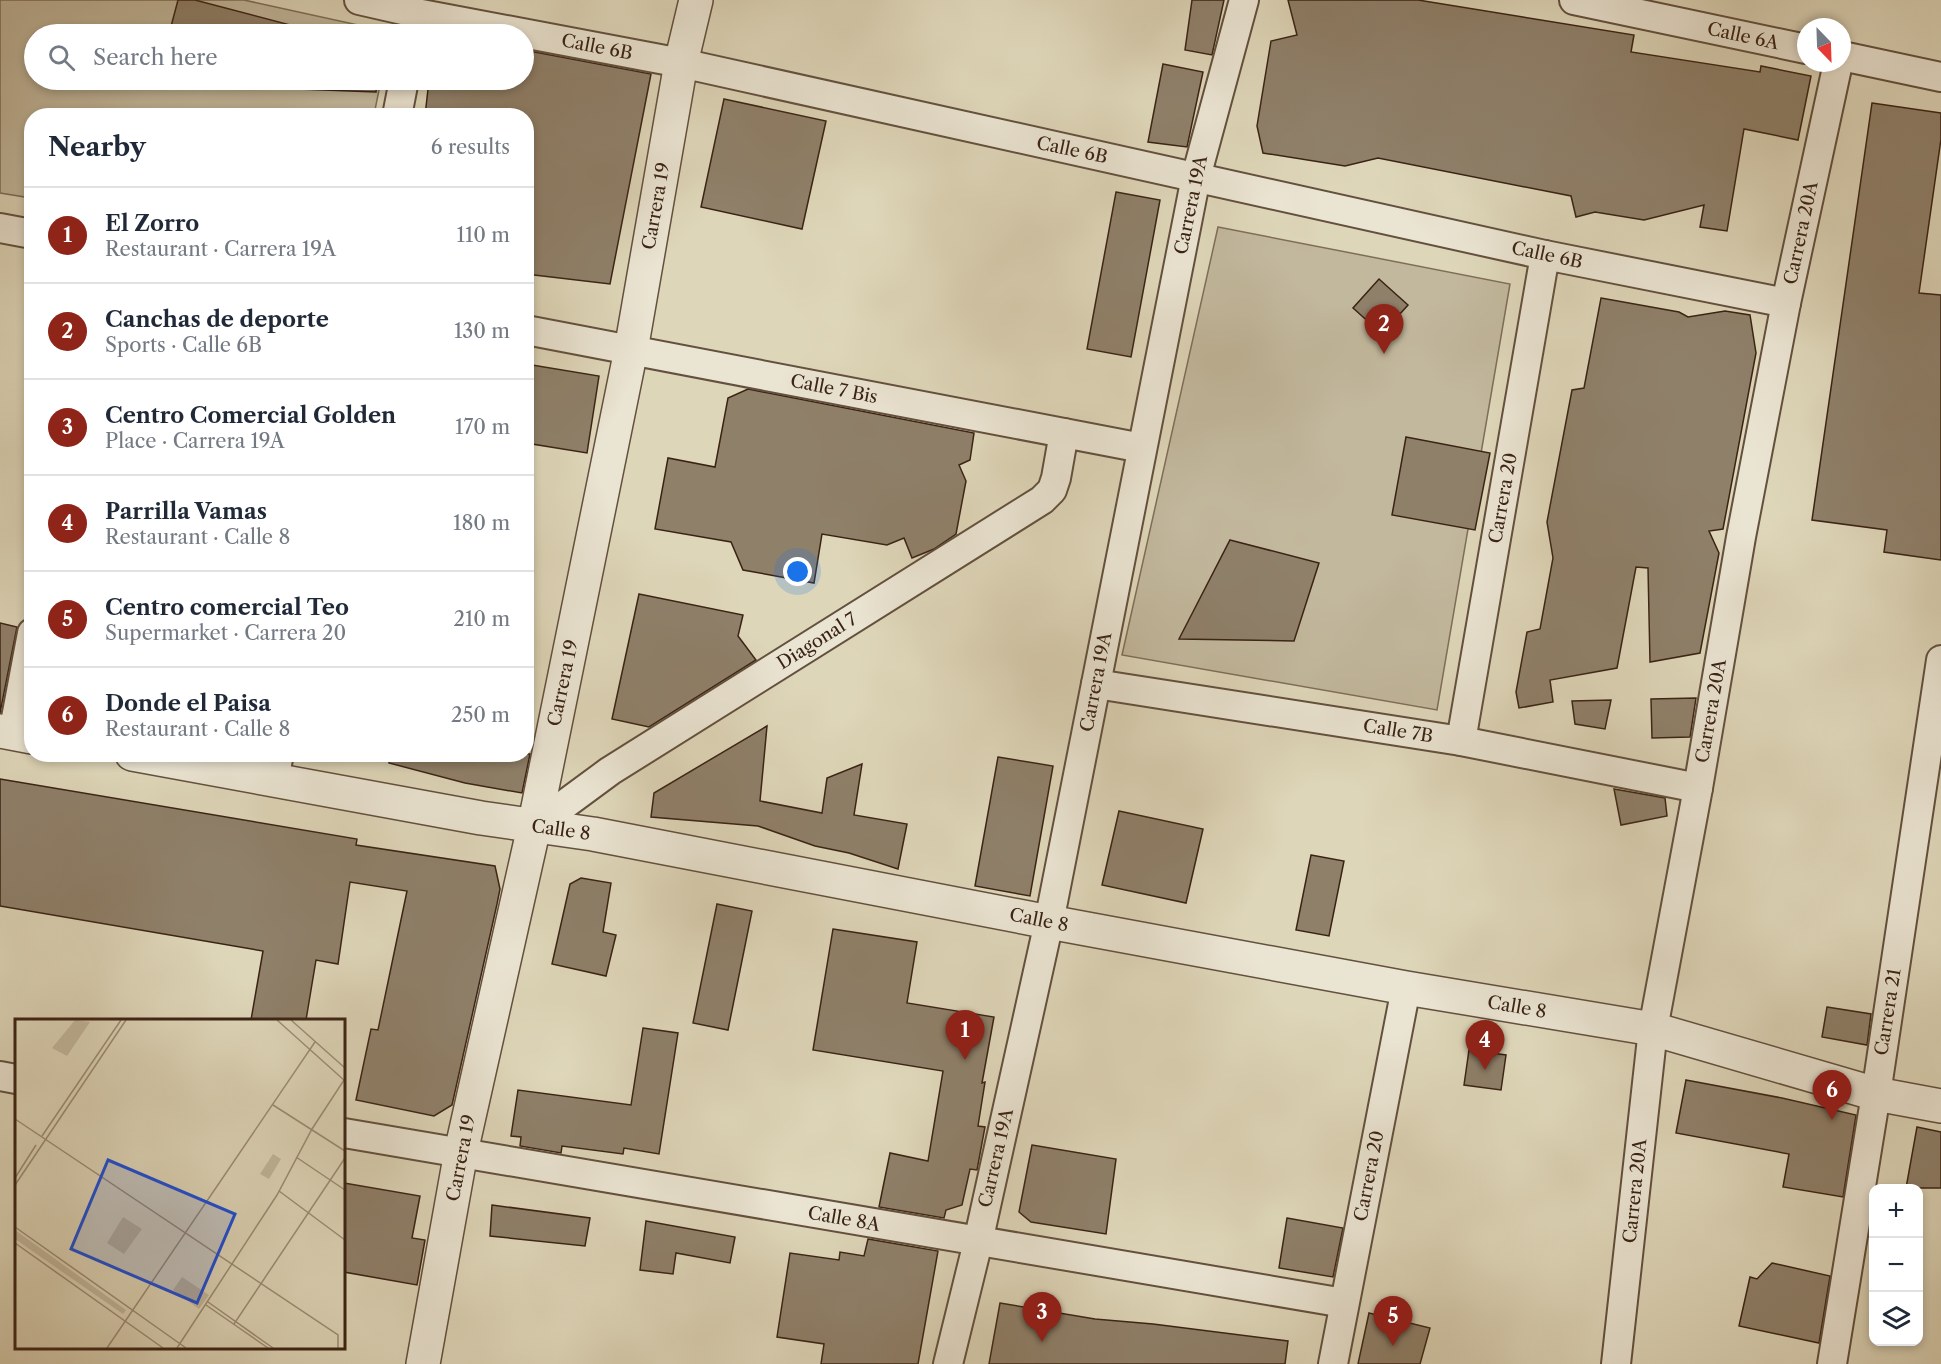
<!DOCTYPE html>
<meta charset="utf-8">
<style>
:root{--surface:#fff;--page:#f6f6f7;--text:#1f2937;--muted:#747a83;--line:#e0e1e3;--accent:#8f2418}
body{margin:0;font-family:"Libre Caslon Text",serif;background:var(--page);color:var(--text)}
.controls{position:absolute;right:18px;bottom:18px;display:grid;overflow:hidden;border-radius:12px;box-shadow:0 3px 9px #0003}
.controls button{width:54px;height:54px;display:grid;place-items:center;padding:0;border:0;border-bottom:2px solid var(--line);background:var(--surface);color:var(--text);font:30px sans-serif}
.compass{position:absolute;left:1797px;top:18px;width:54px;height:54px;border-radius:50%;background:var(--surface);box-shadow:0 3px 9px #0003;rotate:157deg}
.you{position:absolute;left:798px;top:572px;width:21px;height:21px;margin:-15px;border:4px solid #fff;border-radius:50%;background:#1a73e8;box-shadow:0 0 0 9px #1a73e833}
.badge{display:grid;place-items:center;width:39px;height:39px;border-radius:50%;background:var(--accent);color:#fff;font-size:20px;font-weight:700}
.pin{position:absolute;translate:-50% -50px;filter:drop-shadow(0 2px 3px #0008)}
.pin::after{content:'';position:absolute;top:32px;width:21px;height:18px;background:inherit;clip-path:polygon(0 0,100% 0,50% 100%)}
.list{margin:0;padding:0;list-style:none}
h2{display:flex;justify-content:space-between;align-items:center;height:78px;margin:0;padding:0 24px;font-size:26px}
h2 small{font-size:20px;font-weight:400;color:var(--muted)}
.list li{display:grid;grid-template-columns:39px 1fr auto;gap:18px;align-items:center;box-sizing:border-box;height:96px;padding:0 24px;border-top:2px solid var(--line)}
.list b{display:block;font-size:22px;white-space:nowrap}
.list p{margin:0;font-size:20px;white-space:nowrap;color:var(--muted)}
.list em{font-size:20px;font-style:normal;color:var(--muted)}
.icon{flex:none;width:33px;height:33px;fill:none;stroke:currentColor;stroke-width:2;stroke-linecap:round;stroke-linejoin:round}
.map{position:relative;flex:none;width:1941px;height:1364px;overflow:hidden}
.search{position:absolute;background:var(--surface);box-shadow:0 3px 9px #0003;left:24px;top:24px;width:510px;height:66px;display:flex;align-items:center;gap:15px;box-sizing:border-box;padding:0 21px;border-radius:33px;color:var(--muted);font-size:22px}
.panel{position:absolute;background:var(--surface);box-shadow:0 3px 9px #0003;left:24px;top:108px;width:510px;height:654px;border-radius:24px}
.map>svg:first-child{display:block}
.green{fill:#c2b89d;stroke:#7e6e59;stroke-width:1.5}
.building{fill:#8f806a;stroke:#3a2315;stroke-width:1.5}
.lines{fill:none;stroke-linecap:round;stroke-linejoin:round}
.minor-casing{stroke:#63503e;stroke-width:32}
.tertiary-casing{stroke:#63503e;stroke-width:36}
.minor{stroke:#eae4d2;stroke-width:28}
.tertiary{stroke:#eae4d2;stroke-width:33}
.labels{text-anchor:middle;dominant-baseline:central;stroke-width:6;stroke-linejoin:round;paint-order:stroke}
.street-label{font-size:18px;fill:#3a2315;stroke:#eae4d2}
.inset-road{fill:none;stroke:#9c8e77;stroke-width:1.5}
.view{fill:#1d4ed8;fill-opacity:0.15;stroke:#1d4ed8;stroke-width:3}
.inset-edge{fill:none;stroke:#3a2315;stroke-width:3}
</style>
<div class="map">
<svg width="1941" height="1364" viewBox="0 0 1941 1364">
<rect width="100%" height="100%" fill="#ded6b9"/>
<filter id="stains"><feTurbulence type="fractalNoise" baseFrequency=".00333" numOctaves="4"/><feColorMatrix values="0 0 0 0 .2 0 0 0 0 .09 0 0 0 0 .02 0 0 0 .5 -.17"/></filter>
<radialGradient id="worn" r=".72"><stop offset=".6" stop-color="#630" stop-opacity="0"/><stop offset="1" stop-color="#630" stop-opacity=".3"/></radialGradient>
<g class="green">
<path d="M 0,0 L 244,0 L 390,32 L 389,34 L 34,34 L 34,80 L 381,80 L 374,115 L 32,116 L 31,198 L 0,193 Z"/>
<path d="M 1218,227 L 1510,284 L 1437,710 L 1122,655 Z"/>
</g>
<g class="building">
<path d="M 178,0 L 195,0 L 294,26 L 293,34 L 169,34 Z"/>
<path d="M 1192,0 L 1224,0 L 1212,55 L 1185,50 Z"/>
<path d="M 1288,0 L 1418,0 L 1634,35 L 1631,52 L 1760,72 L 1761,66 L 1811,76 L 1798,140 L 1744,129 L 1727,231 L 1700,227 L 1704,205 L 1644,220 L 1595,212 L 1576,217 L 1571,196 L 1378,158 L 1345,166 L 1263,153 L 1257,126 L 1271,41 L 1297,35 Z"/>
<path d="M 524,50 L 651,74 L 610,284 L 526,274 L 526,116 L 425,116 L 429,80 L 524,80 Z"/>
<path d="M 1163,64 L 1203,72 L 1187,147 L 1148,142 Z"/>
<path d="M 298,80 L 377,80 L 376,92 L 298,89 Z"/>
<path d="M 724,99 L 826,121 L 802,229 L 701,207 Z"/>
<path d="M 1872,103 L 1941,113 L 1941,139 L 1919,293 L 1941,295 L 1941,560 L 1884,552 L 1887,530 L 1812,520 Z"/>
<path d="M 1116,192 L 1160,200 L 1131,357 L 1087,349 Z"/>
<path d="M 1379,279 L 1408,305 L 1382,334 L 1353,308 Z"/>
<path d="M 1601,298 L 1679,312 L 1688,317 L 1725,311 L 1750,315 L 1756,353 L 1723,529 L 1709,531 L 1719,553 L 1700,653 L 1650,662 L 1648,568 L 1636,567 L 1617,668 L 1550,680 L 1553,702 L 1519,708 L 1516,692 L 1527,632 L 1540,629 L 1553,558 L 1547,522 L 1572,390 L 1584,388 Z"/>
<path d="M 526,364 L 599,376 L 587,453 L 526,443 Z"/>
<path d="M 748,389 L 974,433 L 970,460 L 959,465 L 966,481 L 956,534 L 934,549 L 912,558 L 904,538 L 887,545 L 822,534 L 814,583 L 743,570 L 731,542 L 655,529 L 668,458 L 715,467 L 728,398 Z"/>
<path d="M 1406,437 L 1490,453 L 1475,530 L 1392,515 Z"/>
<path d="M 1230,540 L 1319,563 L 1294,641 L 1179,639 Z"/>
<path d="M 639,594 L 743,615 L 738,636 L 756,660 L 649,727 L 612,719 Z"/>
<path d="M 0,623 L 17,627 L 0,713 Z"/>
<path d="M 1696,698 L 1690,737 L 1652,738 L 1651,699 Z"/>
<path d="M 1611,700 L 1605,729 L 1575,724 L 1572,701 Z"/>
<path d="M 767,726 L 760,801 L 822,813 L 827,778 L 862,764 L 854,815 L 907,824 L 898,869 L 849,853 L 815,846 L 758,826 L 651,817 L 654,793 Z"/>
<path d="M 390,754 L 530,754 L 522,793 L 465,783 L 389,763 Z"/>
<path d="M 998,757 L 1053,766 L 1030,896 L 975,886 Z"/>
<path d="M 0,779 L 357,839 L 356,845 L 495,866 L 500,889 L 497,904 L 452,1105 L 434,1116 L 356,1100 L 371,1029 L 378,1030 L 407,891 L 350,882 L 338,964 L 316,960 L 306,1020 L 251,1020 L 263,951 L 0,906 Z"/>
<path d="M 1614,789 L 1665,798 L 1667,816 L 1621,825 Z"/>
<path d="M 1119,811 L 1203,829 L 1186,903 L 1102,885 Z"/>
<path d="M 1311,855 L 1344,861 L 1329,936 L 1296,930 Z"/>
<path d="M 581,878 L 611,883 L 603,932 L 616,935 L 606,976 L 552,964 L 570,884 Z"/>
<path d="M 717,904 L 752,911 L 728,1030 L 693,1023 Z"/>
<path d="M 833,929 L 917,942 L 907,1003 L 994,1017 L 982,1083 L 985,1082 L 978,1126 L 985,1127 L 977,1170 L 970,1169 L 962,1205 L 946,1210 L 944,1218 L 879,1207 L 890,1153 L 928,1161 L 943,1071 L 813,1050 Z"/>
<path d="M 1827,1007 L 1871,1014 L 1867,1045 L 1822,1037 Z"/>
<path d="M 643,1028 L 678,1033 L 659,1154 L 624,1148 L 623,1154 L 562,1146 L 561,1153 L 520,1146 L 521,1137 L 511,1136 L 518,1090 L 631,1105 Z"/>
<path d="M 1469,1050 L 1506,1055 L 1501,1090 L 1464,1085 Z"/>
<path d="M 1686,1080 L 1782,1098 L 1856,1115 L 1843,1197 L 1783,1187 L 1789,1154 L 1676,1133 Z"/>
<path d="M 1917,1127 L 1941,1132 L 1941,1188 L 1906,1188 Z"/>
<path d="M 1032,1145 L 1116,1159 L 1106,1234 L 1031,1222 L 1019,1212 Z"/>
<path d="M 344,1183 L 420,1196 L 412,1238 L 425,1240 L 417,1285 L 344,1272 Z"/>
<path d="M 492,1205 L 590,1218 L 585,1246 L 490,1236 Z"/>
<path d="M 1287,1218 L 1343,1228 L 1333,1277 L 1279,1268 Z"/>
<path d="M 646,1221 L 735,1237 L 730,1263 L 676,1253 L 673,1274 L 640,1270 Z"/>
<path d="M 868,1239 L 938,1251 L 918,1364 L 821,1364 L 824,1344 L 777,1337 L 790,1253 L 839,1260 L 840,1252 L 864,1256 Z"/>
<path d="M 1772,1263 L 1830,1276 L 1819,1343 L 1739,1326 L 1750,1277 L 1757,1279 Z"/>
<path d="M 1000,1303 L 1095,1319 L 1153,1324 L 1288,1341 L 1285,1364 L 989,1364 Z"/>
<path d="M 1369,1313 L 1430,1328 L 1420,1364 L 1358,1364 Z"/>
</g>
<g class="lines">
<defs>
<g id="minor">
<path d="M 359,0 L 416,13 L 681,63 L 1545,255 L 1786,303"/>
<path d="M 1574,0 L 1806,49"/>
<path d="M 1842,56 L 1941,77"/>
<path d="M 397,116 L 404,80"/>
<path d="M 0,228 L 32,234"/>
<path d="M 526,330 L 1142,448"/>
<path d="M 1096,684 L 1461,741 L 1698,788"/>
<path d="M 13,734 L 32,633"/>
<path d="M 1461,741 L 1545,255"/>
<path d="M 274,779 L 279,754"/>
<path d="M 534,827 L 610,771 L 1042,500 L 1052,490 L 1056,478 L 1064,433"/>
<path d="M 0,1076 L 16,1079"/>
<path d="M 344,1133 L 1344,1303"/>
<path d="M 948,1364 L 978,1242 L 1049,922 L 1196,177 L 1244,0"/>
<path d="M 1333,1364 L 1406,988"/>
<path d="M 1616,1364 L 1653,1029 L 1698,788 L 1741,537 L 1786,303 L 1838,63"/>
<path d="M 1832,1364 L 1876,1094 L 1941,660"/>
</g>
<g id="tertiary">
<path d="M 0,731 L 32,737"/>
<path d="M 132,754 L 481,818 L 593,834 L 1049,922 L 1406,988 L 1653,1029 L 1876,1094 L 1941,1106"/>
<path d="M 423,1364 L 461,1152 L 534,827 L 631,350 L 681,63 L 696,0"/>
</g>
</defs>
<use href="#minor" class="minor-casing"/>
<use href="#tertiary" class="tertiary-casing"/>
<use href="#minor" class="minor"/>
<use href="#tertiary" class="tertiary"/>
</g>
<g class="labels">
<g class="street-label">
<text transform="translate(1743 36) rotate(12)">Calle 6A</text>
<text transform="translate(597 47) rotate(11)">Calle 6B</text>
<text transform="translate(1072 150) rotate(12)">Calle 6B</text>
<text transform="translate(1191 205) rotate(-78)">Carrera 19A</text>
<text transform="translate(656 206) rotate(-80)">Carrera 19</text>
<text transform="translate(1801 233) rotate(-78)">Carrera 20A</text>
<text transform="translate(1547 255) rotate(12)">Calle 6B</text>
<text transform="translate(834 389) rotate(11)">Calle 7 Bis</text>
<text transform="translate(1503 498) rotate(-80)">Carrera 20</text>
<text transform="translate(817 641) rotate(-32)">Diagonal 7</text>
<text transform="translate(1096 682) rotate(-79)">Carrera 19A</text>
<text transform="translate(563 683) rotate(-78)">Carrera 19</text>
<text transform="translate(1711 711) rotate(-80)">Carrera 20A</text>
<text transform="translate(1398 731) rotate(9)">Calle 7B</text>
<text transform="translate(561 830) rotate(8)">Calle 8</text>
<text transform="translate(1039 920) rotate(11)">Calle 8</text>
<text transform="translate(1517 1007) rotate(10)">Calle 8</text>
<text transform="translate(1888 1012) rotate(-81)">Carrera 21</text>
<text transform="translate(461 1158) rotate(-79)">Carrera 19</text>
<text transform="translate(996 1158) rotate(-77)">Carrera 19A</text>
<text transform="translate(1369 1176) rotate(-79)">Carrera 20</text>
<text transform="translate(1635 1191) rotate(-84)">Carrera 20A</text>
<text transform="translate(844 1219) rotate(10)">Calle 8A</text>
</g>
</g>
<g transform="translate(15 1019)">
<rect width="330" height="330" fill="#ded6b9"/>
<path d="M 60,1 L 75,3 L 52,37 L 37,29 ZM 258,135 L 266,140 L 254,160 L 245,155 ZM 108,198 L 127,210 L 109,235 L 92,224 ZM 0,211 L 111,291 L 108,295 L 0,220 ZM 167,258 L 194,276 L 184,290 L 158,271 Z" fill="#c2b89d"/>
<path class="inset-road" d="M 262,1 L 330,62M 276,1 L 330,49M 258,86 L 330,132M 0,100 L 323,316 L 323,329M 27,117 L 106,1M 281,138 L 330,171M 0,159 L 21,126M 0,166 L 111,1M 264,172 L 330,221M 0,208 L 171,329M 0,224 L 148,329M 193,283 L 258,329M 191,286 L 253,329M 219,305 L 330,139M 92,329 L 300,23M 162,329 L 262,176 L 297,110 L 329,61"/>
<path class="view" d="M 93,141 L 220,195 L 182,284 L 56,230 Z"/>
<rect width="330" height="330" class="inset-edge"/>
</g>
<rect width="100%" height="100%" filter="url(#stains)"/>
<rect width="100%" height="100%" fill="url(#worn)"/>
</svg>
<div class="controls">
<button>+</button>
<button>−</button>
<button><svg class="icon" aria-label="layers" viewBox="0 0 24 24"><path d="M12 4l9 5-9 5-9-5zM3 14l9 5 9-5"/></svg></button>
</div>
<svg class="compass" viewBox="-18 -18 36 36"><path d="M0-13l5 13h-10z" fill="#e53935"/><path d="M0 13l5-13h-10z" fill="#747a83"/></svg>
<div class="you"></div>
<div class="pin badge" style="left:965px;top:1060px">1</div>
<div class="pin badge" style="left:1384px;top:354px">2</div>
<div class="pin badge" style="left:1042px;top:1342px">3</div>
<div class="pin badge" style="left:1485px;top:1070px">4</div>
<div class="pin badge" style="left:1393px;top:1346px">5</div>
<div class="pin badge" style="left:1832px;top:1120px">6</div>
<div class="search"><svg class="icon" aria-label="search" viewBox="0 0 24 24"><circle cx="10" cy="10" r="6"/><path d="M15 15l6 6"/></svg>Search here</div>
<section class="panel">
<h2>Nearby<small>6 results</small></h2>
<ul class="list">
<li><span class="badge">1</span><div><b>El Zorro</b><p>Restaurant · Carrera 19A</p></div><em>110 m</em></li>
<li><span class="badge">2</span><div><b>Canchas de deporte</b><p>Sports · Calle 6B</p></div><em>130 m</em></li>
<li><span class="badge">3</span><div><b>Centro Comercial Golden</b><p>Place · Carrera 19A</p></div><em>170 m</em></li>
<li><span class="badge">4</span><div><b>Parrilla Vamas</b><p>Restaurant · Calle 8</p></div><em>180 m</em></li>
<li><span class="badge">5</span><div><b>Centro comercial Teo</b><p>Supermarket · Carrera 20</p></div><em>210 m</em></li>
<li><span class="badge">6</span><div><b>Donde el Paisa</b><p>Restaurant · Calle 8</p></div><em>250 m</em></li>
</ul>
</section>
</div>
